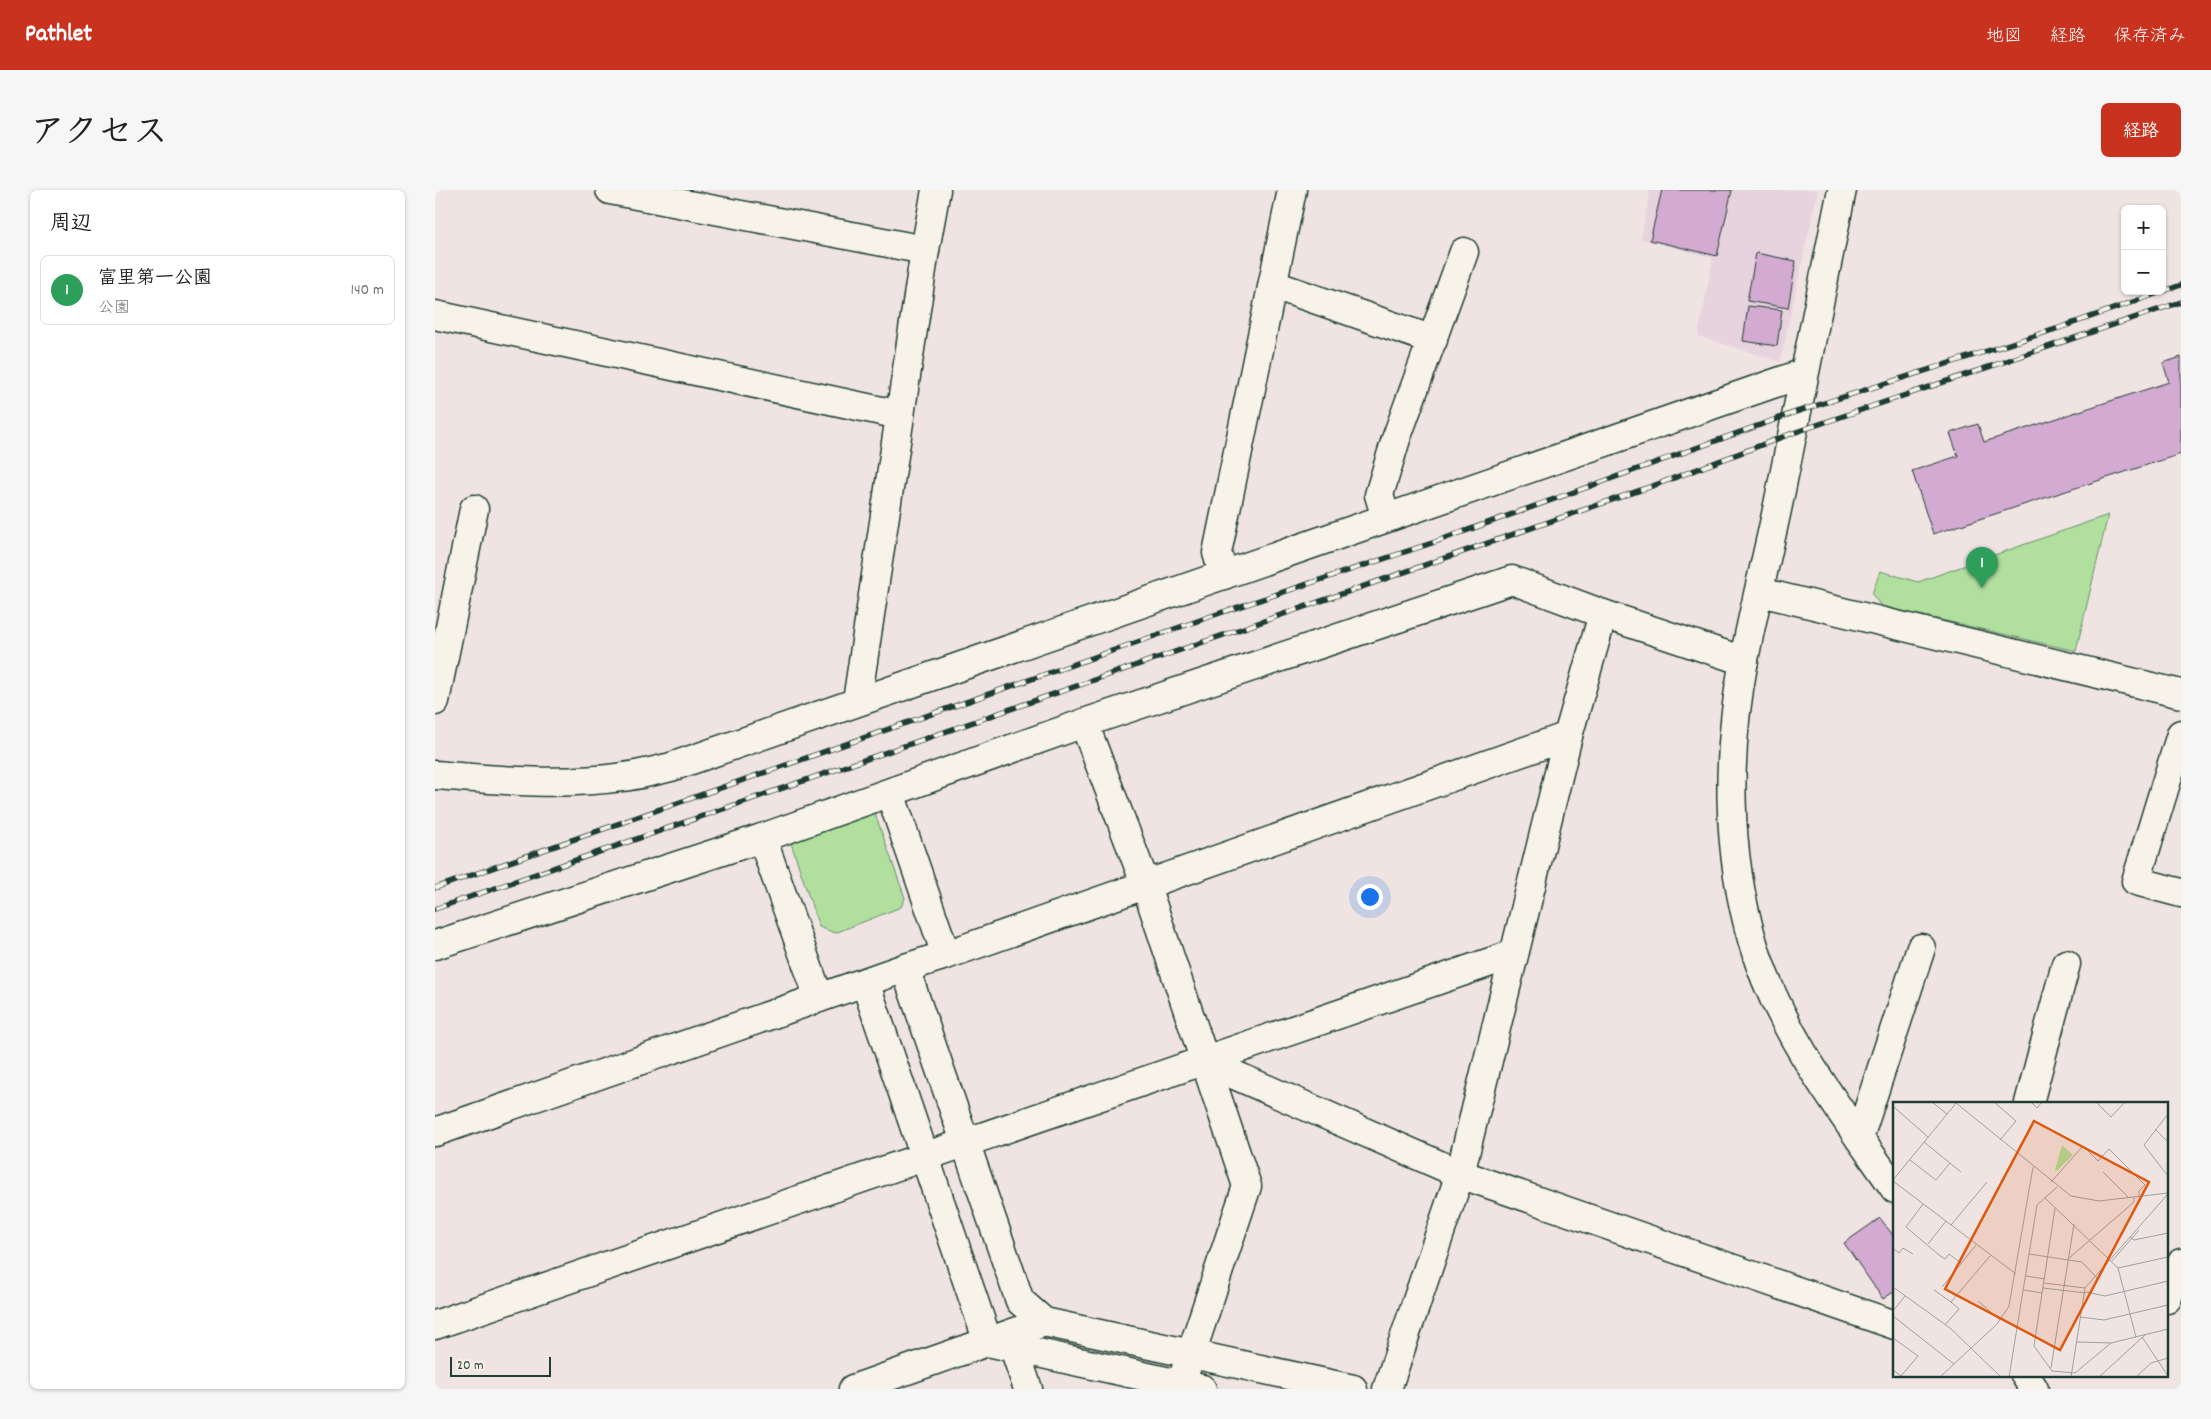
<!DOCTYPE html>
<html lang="ja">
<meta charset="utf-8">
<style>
:root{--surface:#fff;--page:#f6f6f6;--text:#202124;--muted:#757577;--line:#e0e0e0;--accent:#c8321e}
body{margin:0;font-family:Dekko,"Klee One",sans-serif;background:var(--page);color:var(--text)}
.controls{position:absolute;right:15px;top:15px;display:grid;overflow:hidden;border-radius:8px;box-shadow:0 1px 4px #0004}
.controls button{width:45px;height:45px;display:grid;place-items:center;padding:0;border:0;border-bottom:1px solid var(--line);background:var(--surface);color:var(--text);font:25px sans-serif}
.scale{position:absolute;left:15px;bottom:12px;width:101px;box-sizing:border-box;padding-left:5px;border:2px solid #1f3d34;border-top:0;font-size:14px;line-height:18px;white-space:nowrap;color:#1f3d34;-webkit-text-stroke:4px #f7f3e8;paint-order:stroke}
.you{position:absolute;left:934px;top:706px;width:18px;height:18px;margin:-12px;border:4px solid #fff;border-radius:50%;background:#1a73e8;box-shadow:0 0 0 8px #1a73e833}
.badge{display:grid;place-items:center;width:32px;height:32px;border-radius:50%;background:var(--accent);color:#fff;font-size:16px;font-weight:700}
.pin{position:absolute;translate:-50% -41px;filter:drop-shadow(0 1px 2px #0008)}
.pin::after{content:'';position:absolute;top:26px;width:18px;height:15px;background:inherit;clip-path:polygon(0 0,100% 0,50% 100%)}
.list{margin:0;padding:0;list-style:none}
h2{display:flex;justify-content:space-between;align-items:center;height:65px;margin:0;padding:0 20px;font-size:21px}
h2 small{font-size:16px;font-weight:400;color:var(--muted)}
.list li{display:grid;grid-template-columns:32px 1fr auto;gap:15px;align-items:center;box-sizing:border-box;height:70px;margin:0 10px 10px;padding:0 10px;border:1px solid var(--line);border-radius:8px}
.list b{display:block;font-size:19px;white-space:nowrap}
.list p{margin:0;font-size:16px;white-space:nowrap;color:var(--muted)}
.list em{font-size:16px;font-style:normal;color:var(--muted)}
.map{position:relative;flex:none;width:1746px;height:1199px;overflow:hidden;border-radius:8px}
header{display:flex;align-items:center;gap:30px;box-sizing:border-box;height:70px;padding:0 25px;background:var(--accent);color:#fff}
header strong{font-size:24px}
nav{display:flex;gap:28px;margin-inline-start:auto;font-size:18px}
.intro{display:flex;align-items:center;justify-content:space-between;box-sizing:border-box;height:120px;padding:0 30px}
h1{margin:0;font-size:35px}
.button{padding:12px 22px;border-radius:8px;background:var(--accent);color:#fff;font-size:18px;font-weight:700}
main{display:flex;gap:30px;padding:0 30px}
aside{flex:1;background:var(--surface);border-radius:8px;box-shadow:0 1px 4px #0004}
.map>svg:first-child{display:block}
.built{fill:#e7d3de}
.green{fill:#b0df9e;stroke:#688e69}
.building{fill:#d3aad1;stroke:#1f3d34}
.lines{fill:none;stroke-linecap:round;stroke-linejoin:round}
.minor-casing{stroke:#1f3d34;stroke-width:31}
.minor{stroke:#f7f3e8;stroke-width:28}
.rail-casing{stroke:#1f3d34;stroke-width:5.5}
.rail{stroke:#f7f3e8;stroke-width:4;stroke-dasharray:11;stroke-linecap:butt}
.inset-road{fill:none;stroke:#9ca19d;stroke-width:1}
.view{fill:#de580e;fill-opacity:0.15;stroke:#de580e;stroke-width:2.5}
.inset-edge{fill:none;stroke:#1f3d34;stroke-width:2.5}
</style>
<header>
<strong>Pathlet</strong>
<nav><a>地図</a><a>経路</a><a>保存済み</a></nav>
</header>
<div class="intro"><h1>アクセス</h1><a class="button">経路</a></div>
<main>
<aside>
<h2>周辺<small></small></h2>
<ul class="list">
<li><span class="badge" style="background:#2e9e5b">1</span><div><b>富里第一公園</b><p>公園</p></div><em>140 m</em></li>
</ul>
</aside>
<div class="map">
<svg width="1746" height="1199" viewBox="0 0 1746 1199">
<rect width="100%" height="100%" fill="#f0e4e3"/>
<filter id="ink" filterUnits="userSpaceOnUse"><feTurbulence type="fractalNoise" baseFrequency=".02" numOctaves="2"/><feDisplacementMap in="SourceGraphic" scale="10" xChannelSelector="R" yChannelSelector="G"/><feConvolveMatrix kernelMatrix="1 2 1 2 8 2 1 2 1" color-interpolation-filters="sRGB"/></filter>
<g filter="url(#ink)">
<path class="built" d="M 1215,0 L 1383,0 L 1345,172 L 1263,146 L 1278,68 L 1206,49 Z"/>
<g class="green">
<path d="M 1673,325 L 1641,461 L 1446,416 L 1437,404 L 1445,381 L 1483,392 Z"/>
<path d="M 438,618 L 470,708 L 466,717 L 400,743 L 384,737 L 354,647 Z"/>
</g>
<g class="building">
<path d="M 1227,0 L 1297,0 L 1282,66 L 1215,50 Z"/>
<path d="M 1321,63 L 1361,71 L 1353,118 L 1312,111 Z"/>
<path d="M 1313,116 L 1347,120 L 1342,156 L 1308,151 Z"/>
<path d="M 1746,167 L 1746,264 L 1498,344 L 1477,281 L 1523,266 L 1515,243 L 1543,234 L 1549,252 L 1734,192 L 1728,173 Z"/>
<path d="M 1445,1028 L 1460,1048 L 1460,1101 L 1448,1109 L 1409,1053 Z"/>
</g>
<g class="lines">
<defs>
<g id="minor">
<path d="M 175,0 L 490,60"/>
<path d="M 1407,0 C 1386,103 1365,207 1344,310 C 1333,364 1319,417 1309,470 C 1291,563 1291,662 1318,753 C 1344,842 1407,923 1460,999"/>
<path d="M 839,95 L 998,150"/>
<path d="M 0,125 L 465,225"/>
<path d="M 951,328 L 944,305 L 961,249 L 1029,62"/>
<path d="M 789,385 L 782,363 L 857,0"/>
<path d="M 1325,402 L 1746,504"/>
<path d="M 0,511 L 39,319"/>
<path d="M 422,511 L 490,60 L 501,0"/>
<path d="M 649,533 L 710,693 L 812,996 L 746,1194"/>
<path d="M 1746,544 L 1701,691 L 1746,703"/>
<path d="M 0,585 C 62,590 125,596 188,587 C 204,585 220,581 236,577 L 1369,183"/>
<path d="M 455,603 L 511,765"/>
<path d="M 327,648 L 384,808"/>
<path d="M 0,755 L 327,648 L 649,533 L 1077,390 L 1168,424 L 1309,471"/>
<path d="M 470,778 L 585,1111 L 609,1132 L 918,1199"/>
<path d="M 430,792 L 553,1152 L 767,1199"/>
<path d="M 770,872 L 1025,984 L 1460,1135"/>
<path d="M 1594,913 L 1631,774"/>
<path d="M 0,942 L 470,778 L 511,765 L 1133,546"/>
<path d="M 1424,948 L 1486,758"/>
<path d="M 1732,1109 L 1746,1073"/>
<path d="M 0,1135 L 1079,764"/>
<path d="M 579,1158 L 593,1199"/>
<path d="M 1590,1185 L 1599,1199"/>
<path d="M 418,1199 L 609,1132"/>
<path d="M 952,1199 L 1025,984 L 1133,546 L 1168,424"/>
</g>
</defs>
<use href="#minor" class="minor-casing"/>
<use href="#minor" class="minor"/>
<defs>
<g id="rail">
<path d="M 0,698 L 788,422 L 997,353 L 1361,222 L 1624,138 L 1746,95"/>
<path d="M 0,719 L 1223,294 L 1358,243 L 1746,112"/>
</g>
</defs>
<use href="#rail" class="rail-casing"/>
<use href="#rail" class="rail"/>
</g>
</g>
<g transform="translate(1458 912)">
<rect width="275" height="275" fill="#f0e4e3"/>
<path d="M 169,43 L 180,53 L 164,69 L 162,68 Z" fill="#b0df9e"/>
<path class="inset-road" d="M 39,0 L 54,12M 101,0 L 123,19 L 107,38M 138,0 L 144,6 L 149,0M 203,0 L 218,15 L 232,0M 63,1 L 178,94 L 206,99 L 275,91M 1,5 L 35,35M 275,12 L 251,43 L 275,74M 262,27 L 275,40M 31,40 L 68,70M 17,58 L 43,78 L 57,61M 210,70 L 236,96M 0,78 L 64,0M 0,79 L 123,172M 158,80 L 190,44 L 205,59 L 216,47 L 252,83 L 246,89 L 246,95M 152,96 L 225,166 L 243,235M 30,102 L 13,125 L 46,153 L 52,157 L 56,152 L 68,161M 162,106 L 141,244 L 159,269 L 182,271 L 218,241M 58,123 L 94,80M 237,135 L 241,138 L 275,131M 35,142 L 53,119M 0,146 L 6,151 L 10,146 L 20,152M 136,152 L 189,160 L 204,176M 175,157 L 241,100 L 241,95M 219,159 L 246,128M 225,166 L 275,155M 133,174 L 152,177M 151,181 L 192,186M 0,185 L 57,226 L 108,275M 49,185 L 83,143M 150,186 L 193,191M 41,188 L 58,200 L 97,154M 131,188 L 149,191M 193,190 L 212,194 L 275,179M 85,199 L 107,218M 0,209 L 12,194M 0,214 L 61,262M 187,215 L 211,218 L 275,203M 52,223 L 66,207 L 58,200M 249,235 L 275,274M 0,236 L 25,254 L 8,274 L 0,268M 184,240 L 218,241 L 275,227M 158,266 L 181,122M 47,275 L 104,222 L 116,204 L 140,65M 116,275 L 144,103 L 164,85M 178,275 L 192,186 L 275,92M 206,275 L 252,233M 243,275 L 258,261 L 275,256"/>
<path class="view" d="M 141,19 L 256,80 L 167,248 L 52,187 Z"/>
<rect width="275" height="275" class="inset-edge"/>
</g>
</svg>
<div class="controls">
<button>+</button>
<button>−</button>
</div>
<div class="scale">20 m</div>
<div class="you"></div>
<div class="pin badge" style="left:1547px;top:398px;background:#2e9e5b">1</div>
</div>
</main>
